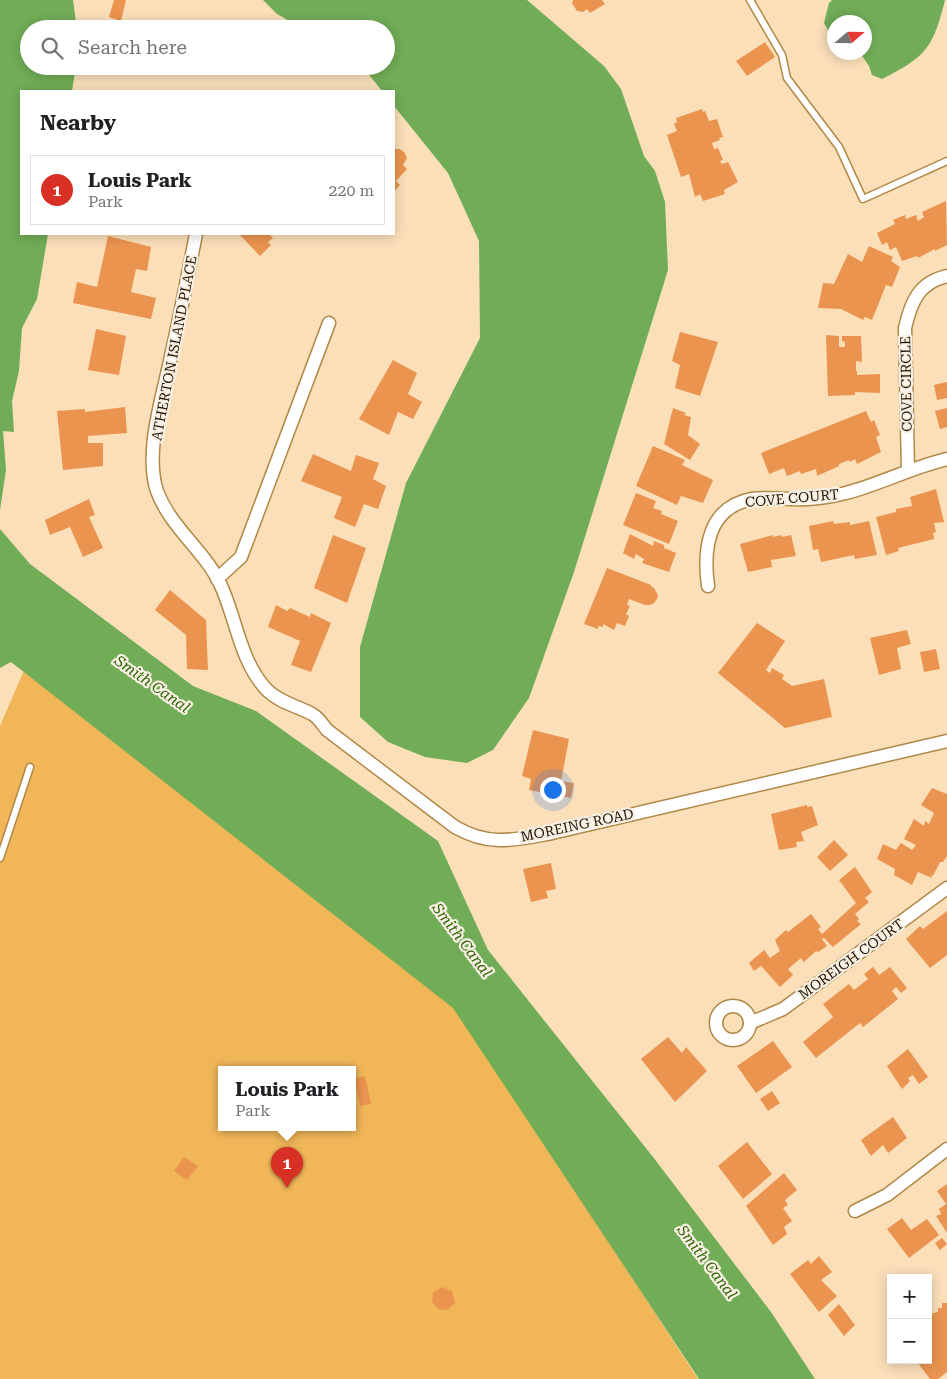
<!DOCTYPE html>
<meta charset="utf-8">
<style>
:root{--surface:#fff;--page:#f2f2f2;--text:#202124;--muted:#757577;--line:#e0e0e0;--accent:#d93025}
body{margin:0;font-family:"Roboto Serif",serif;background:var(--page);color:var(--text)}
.controls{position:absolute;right:15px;bottom:15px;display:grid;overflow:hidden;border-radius:0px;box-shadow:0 2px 12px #0003}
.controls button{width:45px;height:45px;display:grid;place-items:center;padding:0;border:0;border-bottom:1px solid var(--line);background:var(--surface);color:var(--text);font:25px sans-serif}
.compass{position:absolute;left:827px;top:15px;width:45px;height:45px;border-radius:50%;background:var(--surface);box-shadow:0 2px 12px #0003;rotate:70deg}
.you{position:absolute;left:552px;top:789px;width:18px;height:18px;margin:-12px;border:4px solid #fff;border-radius:50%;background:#1a73e8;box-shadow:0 0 0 8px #1a73e833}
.badge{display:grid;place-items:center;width:32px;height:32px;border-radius:50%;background:var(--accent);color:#fff;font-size:16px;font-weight:700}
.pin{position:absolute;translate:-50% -41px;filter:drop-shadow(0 1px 2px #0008)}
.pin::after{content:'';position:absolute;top:26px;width:18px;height:15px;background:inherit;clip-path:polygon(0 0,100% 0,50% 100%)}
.popup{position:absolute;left:218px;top:1066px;width:138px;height:65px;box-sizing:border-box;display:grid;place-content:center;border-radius:0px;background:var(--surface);filter:drop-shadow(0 1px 4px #0005);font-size:16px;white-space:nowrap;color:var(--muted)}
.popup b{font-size:19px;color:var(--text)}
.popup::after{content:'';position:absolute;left:50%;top:100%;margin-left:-10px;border:10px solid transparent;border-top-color:var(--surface)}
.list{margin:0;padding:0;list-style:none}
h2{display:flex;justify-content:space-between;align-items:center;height:65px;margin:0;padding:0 20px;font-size:21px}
h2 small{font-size:16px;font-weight:400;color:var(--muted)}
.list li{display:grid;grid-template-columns:32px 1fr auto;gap:15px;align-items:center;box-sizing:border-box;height:70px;margin:0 10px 10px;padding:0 10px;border:1px solid var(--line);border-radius:0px}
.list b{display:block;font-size:19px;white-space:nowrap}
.list p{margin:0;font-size:16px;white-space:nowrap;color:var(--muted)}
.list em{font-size:16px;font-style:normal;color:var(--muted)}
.icon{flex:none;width:28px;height:28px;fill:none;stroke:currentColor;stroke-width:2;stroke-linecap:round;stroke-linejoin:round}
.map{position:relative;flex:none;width:947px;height:1379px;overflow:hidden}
.search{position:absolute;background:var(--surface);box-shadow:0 2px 12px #0003;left:20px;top:20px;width:375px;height:55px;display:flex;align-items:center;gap:12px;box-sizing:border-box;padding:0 18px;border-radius:28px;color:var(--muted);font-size:19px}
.panel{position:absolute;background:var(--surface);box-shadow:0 2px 12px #0003;left:20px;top:90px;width:375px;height:145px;border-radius:0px}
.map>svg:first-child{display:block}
.green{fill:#f0b658;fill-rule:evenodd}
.water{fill:#71ad57}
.building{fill:#eb944f}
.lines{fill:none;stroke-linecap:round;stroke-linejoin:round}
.lane-casing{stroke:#b18846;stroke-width:9}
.street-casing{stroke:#b18846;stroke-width:15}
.lane{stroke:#fff;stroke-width:6}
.street{stroke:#fff;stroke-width:12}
.labels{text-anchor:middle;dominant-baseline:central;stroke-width:4.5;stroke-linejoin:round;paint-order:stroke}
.street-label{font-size:14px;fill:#221300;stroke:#f8efe3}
.water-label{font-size:15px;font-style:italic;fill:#296101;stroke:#f8efe3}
</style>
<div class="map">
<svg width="947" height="1379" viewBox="0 0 947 1379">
<rect width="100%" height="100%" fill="#fadfb9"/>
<path class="green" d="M 29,659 L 449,997 L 698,1379 L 0,1379 L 0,726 ZM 222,1069 L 352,1069 L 352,1127 L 222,1127 Z"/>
<g class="water">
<path d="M 0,0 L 73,0 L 77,29 L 29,29 L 29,66 L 76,66 L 72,91 L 21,91 L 21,234 L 48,234 L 37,299 L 22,328 L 19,371 L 12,401 L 14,432 L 3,431 L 6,470 L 0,510 Z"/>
<path d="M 263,0 L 527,0 L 604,66 L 621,89 L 644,156 L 655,171 L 665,202 L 668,270 L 574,572 L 529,698 L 493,750 L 467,763 L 425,757 L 388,742 L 360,717 L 360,647 L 406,483 L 480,338 L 479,241 L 448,173 L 394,106 L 394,91 L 382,91 L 362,66 L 386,66 L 386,29 L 303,29 L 277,14 Z"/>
<path d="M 832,0 L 945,0 C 933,48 926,57 882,79 L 872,75 L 869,66 L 860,53 L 864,52 L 864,22 L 834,22 L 834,41 L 824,23 L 829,3 Z"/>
<path d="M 0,529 L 30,564 L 193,686 L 256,711 L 438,841 L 488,950 L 653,1157 L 771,1312 L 815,1379 L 699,1379 L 453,1008 L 11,662 L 0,668 Z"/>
</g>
<g class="building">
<path d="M 114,0 L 126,0 L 121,21 L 109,17 Z"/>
<path d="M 573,0 L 602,0 L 605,4 L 590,13 L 587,9 L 583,12 L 577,11 L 572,3 Z"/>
<path d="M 765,42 L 775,57 L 747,76 L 736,61 Z"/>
<path d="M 702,109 L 703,112 L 705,111 L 709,121 L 717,119 L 723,137 L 719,138 L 720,140 L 712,143 L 714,149 L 718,148 L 723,160 L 720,161 L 722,164 L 728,162 L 738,182 L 724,190 L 725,194 L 703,201 L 700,194 L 695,197 L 689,174 L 681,177 L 667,135 L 677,131 L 674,124 L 677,122 L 676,118 Z"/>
<path d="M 394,149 L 400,149 L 404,152 L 407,158 L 403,165 L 407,169 L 396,181 L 400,185 L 394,192 Z"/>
<path d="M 946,201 L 947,245 L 935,251 L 935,249 L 918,258 L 917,256 L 902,261 L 896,247 L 890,250 L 887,242 L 882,245 L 877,233 L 895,224 L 893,220 L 905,215 L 906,219 L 916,215 L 918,221 L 924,217 L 922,212 Z"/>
<path d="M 239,234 L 269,234 L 273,238 L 268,242 L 271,245 L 260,256 Z"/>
<path d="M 108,236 L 151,247 L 147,271 L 136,269 L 131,292 L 156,298 L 151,319 L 73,303 L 77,282 L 97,287 Z"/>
<path d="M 869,246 L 893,257 L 891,261 L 900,267 L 892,287 L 886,285 L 872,320 L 865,317 L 863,320 L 841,309 L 818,308 L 823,283 L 834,284 L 848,254 L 862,262 Z"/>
<path d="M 96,329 L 126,336 L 119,375 L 88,370 Z"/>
<path d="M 680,332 L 718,342 L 700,396 L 675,388 L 680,365 L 672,361 Z"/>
<path d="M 826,335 L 839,336 L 839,347 L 845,347 L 845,342 L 842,341 L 842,336 L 861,336 L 862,362 L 856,361 L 856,371 L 857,371 L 857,375 L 880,374 L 880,393 L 855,392 L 855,395 L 828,396 Z"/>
<path d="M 393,360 L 417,373 L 408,394 L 422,402 L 413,419 L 398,412 L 389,435 L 359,419 Z"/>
<path d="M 947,382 L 947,398 L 937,400 L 934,385 Z"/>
<path d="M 125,407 L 127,433 L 88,436 L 88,443 L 103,443 L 103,466 L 63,470 L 57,411 L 85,409 L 85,412 Z"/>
<path d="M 673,408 L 686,413 L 684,415 L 691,417 L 688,435 L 700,444 L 690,460 L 664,444 Z"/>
<path d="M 947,408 L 947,427 L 940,429 L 935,411 Z"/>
<path d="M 866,411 L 871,422 L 874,420 L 880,435 L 876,437 L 881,452 L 857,464 L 855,459 L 850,462 L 849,460 L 839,464 L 839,466 L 817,476 L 816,469 L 801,474 L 800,471 L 787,476 L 784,468 L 769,474 L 761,453 Z"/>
<path d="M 653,446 L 685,460 L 682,465 L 713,480 L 703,503 L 681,496 L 677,505 L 636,486 Z"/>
<path d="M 313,454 L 351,471 L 356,455 L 379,463 L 373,479 L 386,486 L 378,509 L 364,504 L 355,527 L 334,518 L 342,497 L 301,481 Z"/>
<path d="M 936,489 L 944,522 L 934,523 L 936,532 L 933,533 L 934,539 L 898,548 L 899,551 L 886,555 L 876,517 L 896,512 L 896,509 L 912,506 L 910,497 Z"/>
<path d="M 636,493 L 656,501 L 653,508 L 662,511 L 661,514 L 678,521 L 669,544 L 623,525 Z"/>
<path d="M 89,499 L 95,515 L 89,517 L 103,548 L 83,557 L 70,527 L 50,535 L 45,520 Z"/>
<path d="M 833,521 L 834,524 L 850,522 L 850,525 L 869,521 L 877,555 L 855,559 L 854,555 L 821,562 L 818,549 L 813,550 L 809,526 Z"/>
<path d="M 630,534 L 653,546 L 654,541 L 664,545 L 664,548 L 676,553 L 669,572 L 642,563 L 644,559 L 636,554 L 634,559 L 623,553 Z"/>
<path d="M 333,535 L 366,548 L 347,603 L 314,588 Z"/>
<path d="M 773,535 L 773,537 L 781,535 L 782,537 L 791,535 L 796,556 L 771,560 L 772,567 L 748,572 L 740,544 Z"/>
<path d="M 607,568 L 651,585 L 651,586 L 654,588 L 658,595 L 657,599 L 654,603 L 650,605 L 645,605 L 629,599 L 627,605 L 630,606 L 626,614 L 629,616 L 625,626 L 617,623 L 614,630 L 603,624 L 603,627 L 598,626 L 598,629 L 584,624 Z"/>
<path d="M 170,590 L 206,620 L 208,670 L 187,669 L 186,635 L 155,610 Z"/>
<path d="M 276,605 L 287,611 L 290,608 L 310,617 L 311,613 L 331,623 L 311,672 L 291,665 L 300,641 L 268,627 Z"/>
<path d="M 757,623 L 785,641 L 766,670 L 770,673 L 772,668 L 784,675 L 782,679 L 792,686 L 824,679 L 832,717 L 785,728 L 718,673 Z"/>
<path d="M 907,630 L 911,644 L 897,648 L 901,669 L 879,675 L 870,638 Z"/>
<path d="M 936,649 L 940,669 L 924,672 L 920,652 Z"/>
<path d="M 533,730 L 569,739 L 561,781 L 574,783 L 571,798 L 529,790 L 531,779 L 522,776 Z"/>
<path d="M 932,788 L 947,794 L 947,856 L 943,862 L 940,862 L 933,876 L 931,875 L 932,878 L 918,872 L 912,885 L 894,875 L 895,869 L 877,859 L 883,844 L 896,850 L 901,843 L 912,850 L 916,845 L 904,839 L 914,819 L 924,826 L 925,821 L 929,824 L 934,813 L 921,805 Z"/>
<path d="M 807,805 L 807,807 L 812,806 L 818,825 L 801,832 L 804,841 L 796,842 L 797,847 L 779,850 L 771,814 Z"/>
<path d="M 834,840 L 848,855 L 830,871 L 817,857 Z"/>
<path d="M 551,863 L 556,889 L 546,891 L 548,898 L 531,902 L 523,869 Z"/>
<path d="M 855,867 L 872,892 L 865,898 L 869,902 L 855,914 L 859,919 L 857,921 L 861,924 L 833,947 L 824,938 L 822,939 L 827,946 L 818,952 L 816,951 L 804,962 L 801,958 L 788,969 L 793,975 L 780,987 L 761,966 L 754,971 L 749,963 L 764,950 L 770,958 L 780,951 L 775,940 L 786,930 L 788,932 L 811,914 L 821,927 L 818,929 L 822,934 L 856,903 L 839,880 Z"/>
<path d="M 947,911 L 947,955 L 930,968 L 906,939 L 920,926 L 923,929 Z"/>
<path d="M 873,967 L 879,975 L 890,967 L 907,988 L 901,993 L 896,987 L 892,991 L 898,999 L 863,1027 L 860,1023 L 816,1058 L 803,1042 L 833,1017 L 823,1004 L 849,984 L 854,990 L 868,979 L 864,974 Z"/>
<path d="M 668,1037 L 682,1053 L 686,1047 L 707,1071 L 675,1102 L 641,1059 Z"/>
<path d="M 773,1041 L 792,1067 L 756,1093 L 737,1066 Z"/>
<path d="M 908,1049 L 928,1077 L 919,1084 L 913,1075 L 908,1078 L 910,1081 L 902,1089 L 887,1066 Z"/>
<path d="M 365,1076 L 371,1104 L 360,1106 L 356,1088 L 352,1089 L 352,1079 Z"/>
<path d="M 772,1091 L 780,1103 L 768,1111 L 760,1099 Z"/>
<path d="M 893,1117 L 907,1138 L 888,1153 L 883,1145 L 871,1156 L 861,1140 Z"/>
<path d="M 747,1142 L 772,1174 L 743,1199 L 718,1166 Z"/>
<path d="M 184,1157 L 198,1166 L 187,1180 L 174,1171 Z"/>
<path d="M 784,1173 L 797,1190 L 785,1200 L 788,1205 L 783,1208 L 792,1221 L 784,1227 L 787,1234 L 773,1245 L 746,1206 Z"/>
<path d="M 947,1184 L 947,1233 L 936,1216 L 941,1214 L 939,1209 L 946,1204 L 937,1191 Z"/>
<path d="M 902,1218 L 911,1230 L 927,1219 L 939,1235 L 909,1258 L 887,1229 Z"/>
<path d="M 942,1238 L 947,1244 L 940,1250 L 935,1243 Z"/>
<path d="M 819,1256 L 832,1272 L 821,1280 L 837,1296 L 819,1312 L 790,1274 L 808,1260 L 811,1264 Z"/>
<path d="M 442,1287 L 452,1291 L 455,1303 L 447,1310 L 438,1309 L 432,1302 L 433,1293 Z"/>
<path d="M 942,1303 L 947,1303 L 947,1372 L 938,1379 L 930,1379 L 918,1363 L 928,1360 L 929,1314 L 938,1312 L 938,1308 L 942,1308 Z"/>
<path d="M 839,1304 L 855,1325 L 844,1336 L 828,1315 Z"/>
</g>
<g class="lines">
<defs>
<g id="lane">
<path d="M 750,0 L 782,55 L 787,78 L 839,147 L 863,199 L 947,161"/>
<path d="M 0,858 L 30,767"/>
</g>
<g id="street">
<path d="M 196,234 C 188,275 180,316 171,356 C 163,396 144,452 157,491 C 171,529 207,552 222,588 C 237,622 241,664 268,691 C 281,703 297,706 312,714 C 318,717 323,725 327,730 L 455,827 C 490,847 514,840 552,833 L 947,741"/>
<path d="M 908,471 L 905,328 C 911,302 919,282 947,276"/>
<path d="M 217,579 L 241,557 L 329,323"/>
<path d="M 708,586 C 703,549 708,507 752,499 C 766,497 780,499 794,499 C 811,500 830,497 846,493 C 881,484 912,467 947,459"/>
<circle cx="733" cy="1023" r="17"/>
<path d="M 750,1023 L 783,1009 L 947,888"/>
<path d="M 855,1211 L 887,1195 L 947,1149"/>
</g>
</defs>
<use href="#lane" class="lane-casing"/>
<use href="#street" class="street-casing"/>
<use href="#lane" class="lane"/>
<use href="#street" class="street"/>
</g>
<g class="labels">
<g class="street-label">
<text transform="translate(174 348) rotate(-79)">ATHERTON ISLAND PLACE</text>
<text transform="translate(906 384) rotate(-91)">COVE CIRCLE</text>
<text transform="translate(792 498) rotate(-5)">COVE COURT</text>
<text transform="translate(577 825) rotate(-12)">MOREING ROAD</text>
<text transform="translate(851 959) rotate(-36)">MOREIGH COURT</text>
</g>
<g class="water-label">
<text transform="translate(152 684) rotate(35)">Smith Canal</text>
<text transform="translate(462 940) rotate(53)">Smith Canal</text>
<text transform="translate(707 1262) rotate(53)">Smith Canal</text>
</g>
</g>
</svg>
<div class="controls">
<button>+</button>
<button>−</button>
</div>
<svg class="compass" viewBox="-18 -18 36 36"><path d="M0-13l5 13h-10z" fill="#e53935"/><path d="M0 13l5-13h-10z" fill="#757577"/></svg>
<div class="you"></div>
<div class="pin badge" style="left:287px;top:1188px">1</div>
<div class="popup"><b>Louis Park</b>Park</div>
<div class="search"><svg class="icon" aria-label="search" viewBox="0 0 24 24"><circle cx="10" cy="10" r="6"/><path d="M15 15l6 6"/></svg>Search here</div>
<section class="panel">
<h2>Nearby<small></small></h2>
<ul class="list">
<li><span class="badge">1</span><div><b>Louis Park</b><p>Park</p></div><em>220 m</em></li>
</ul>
</section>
</div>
